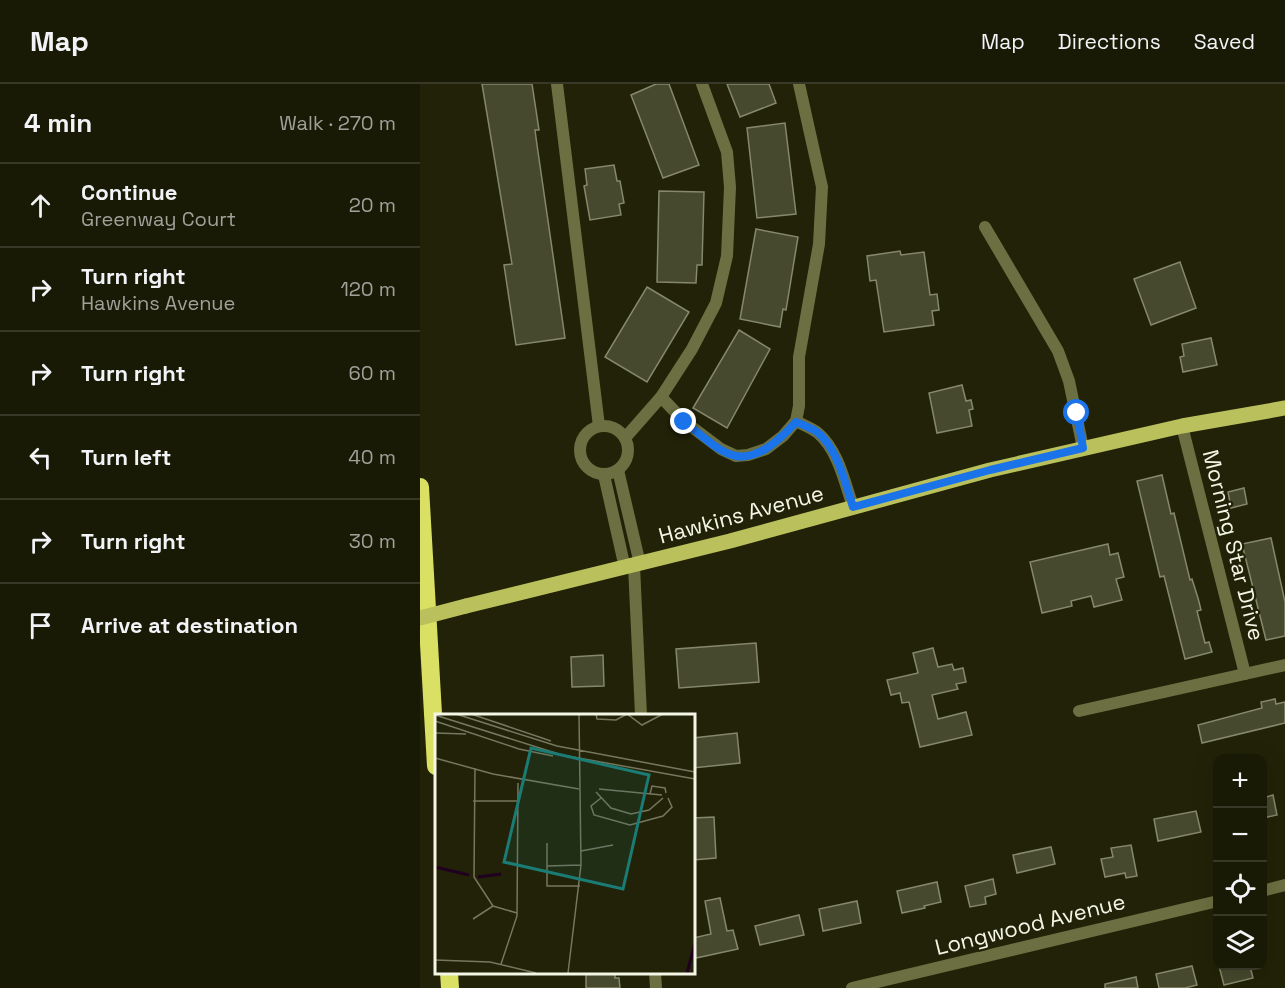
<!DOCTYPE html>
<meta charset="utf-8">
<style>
:root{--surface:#191a05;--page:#22230f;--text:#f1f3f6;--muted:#9fa19a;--line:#373827}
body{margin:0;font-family:"Space Grotesk",sans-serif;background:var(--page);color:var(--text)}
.controls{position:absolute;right:18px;bottom:18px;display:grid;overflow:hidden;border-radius:12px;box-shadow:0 6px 24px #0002}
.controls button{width:54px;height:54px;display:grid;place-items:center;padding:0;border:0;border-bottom:2px solid var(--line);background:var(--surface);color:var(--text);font:30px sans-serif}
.stop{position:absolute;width:18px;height:18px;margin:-14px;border:4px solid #1a73e8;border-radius:50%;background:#fff}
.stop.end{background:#1a73e8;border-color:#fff;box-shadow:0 2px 6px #0008}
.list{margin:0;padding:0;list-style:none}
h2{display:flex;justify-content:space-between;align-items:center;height:78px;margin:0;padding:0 24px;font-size:26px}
h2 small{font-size:20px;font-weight:400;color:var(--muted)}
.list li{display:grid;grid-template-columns:39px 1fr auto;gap:18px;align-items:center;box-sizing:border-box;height:84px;padding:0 24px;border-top:2px solid var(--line)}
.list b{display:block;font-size:22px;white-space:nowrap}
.list p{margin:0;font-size:20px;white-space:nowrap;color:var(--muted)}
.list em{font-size:20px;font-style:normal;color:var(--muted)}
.icon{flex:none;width:33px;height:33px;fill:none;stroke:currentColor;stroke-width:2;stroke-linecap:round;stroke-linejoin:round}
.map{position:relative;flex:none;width:865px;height:904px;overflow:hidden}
header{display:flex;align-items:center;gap:36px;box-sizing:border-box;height:84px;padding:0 30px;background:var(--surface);border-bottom:2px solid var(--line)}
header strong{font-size:28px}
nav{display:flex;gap:33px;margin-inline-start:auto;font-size:21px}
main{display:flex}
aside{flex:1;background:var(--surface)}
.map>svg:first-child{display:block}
.building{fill:#46492d;stroke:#85886a;stroke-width:1.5}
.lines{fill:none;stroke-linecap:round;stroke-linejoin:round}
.minor{stroke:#6c6f41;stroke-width:12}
.major{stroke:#bac05b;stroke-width:15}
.highway{stroke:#d9e064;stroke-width:18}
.major-bridge{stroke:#bac05b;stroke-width:15}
.route{stroke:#1a73e8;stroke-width:8}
.labels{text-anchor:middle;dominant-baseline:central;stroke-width:4.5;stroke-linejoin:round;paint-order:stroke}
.street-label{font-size:22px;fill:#f5f7e6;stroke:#212207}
.inset-river{fill:none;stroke:#21001f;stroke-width:3}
.inset-road{fill:none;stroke:#767760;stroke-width:1.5}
.view{fill:#1a7c74;fill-opacity:0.15;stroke:#1a7c74;stroke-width:3}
.inset-edge{fill:none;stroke:#f5f7e6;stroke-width:3}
</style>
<header>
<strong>Map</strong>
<nav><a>Map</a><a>Directions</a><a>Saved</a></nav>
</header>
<main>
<aside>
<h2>4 min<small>Walk · 270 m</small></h2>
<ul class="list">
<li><svg class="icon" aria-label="ahead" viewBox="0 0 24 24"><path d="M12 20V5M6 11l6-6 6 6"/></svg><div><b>Continue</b><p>Greenway Court</p></div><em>20 m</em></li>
<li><svg class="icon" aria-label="right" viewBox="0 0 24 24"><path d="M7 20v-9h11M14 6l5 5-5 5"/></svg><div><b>Turn right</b><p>Hawkins Avenue</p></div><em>120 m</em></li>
<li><svg class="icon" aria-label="right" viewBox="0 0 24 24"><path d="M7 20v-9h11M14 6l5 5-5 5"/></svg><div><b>Turn right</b></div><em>60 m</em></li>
<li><svg class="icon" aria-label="left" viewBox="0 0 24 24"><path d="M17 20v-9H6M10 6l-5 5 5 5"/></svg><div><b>Turn left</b></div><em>40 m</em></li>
<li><svg class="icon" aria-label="right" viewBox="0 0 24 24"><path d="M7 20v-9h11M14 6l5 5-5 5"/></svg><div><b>Turn right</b></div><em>30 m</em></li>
<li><svg class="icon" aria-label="arrive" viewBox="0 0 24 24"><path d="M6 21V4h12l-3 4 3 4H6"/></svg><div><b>Arrive at destination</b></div></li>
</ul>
</aside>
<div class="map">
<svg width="865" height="904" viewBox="0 0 865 904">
<rect width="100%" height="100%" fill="#212207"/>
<g class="building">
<path d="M 62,0 L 112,0 L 119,46 L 115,46 L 117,61 L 145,254 L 96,261 L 84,181 L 92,180 Z"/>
<path d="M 236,0 L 249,0 L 279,81 L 243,94 L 211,11 Z"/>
<path d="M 307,0 L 349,0 L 356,19 L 320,33 Z"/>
<path d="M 365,39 L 376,130 L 337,134 L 327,44 Z"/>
<path d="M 194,81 L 197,97 L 200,97 L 204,119 L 199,120 L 201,131 L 170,136 L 164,102 L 167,101 L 165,85 Z"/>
<path d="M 239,107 L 284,108 L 282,181 L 277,181 L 276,199 L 237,198 Z"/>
<path d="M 336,145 L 378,153 L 366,226 L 363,225 L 360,243 L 320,235 Z"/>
<path d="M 480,167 L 481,171 L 504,168 L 510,211 L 517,210 L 519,226 L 512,227 L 514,241 L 464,248 L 456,196 L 450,197 L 447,172 Z"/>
<path d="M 760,178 L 776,224 L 731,241 L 714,195 Z"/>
<path d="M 227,203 L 269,228 L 227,298 L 185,273 Z"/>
<path d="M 319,246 L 350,265 L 307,344 L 273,324 Z"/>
<path d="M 791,254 L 797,281 L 763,288 L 760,273 L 764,272 L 762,260 Z"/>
<path d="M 542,301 L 546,317 L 551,316 L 553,325 L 549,326 L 552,342 L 517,349 L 509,309 Z"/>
<path d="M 742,391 L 751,430 L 754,429 L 770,496 L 772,495 L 778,514 L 781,526 L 777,527 L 785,559 L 789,558 L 792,568 L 765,575 L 744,492 L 740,493 L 717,397 Z"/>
<path d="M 824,404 L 827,420 L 811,424 L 808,408 Z"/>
<path d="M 851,454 L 865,518 L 865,552 L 846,556 L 822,460 Z"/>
<path d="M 688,460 L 690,471 L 698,469 L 704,493 L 696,495 L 702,516 L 674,523 L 671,512 L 651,517 L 652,522 L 622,529 L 610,478 Z"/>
<path d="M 336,559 L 339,598 L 259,604 L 256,565 Z"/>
<path d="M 513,564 L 518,583 L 532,580 L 534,586 L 543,584 L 546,598 L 536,600 L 538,605 L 512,611 L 518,635 L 546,628 L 552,651 L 500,663 L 489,618 L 482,619 L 480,609 L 471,611 L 467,596 L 498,589 L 493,569 Z"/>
<path d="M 183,571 L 184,602 L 152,603 L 151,573 Z"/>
<path d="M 855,615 L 856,620 L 865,618 L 865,639 L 782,659 L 778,641 L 842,624 L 841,618 Z"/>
<path d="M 317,649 L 320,679 L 273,684 L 273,654 Z"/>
<path d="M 853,711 L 857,731 L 843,734 L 843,714 Z"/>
<path d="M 776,727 L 781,748 L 738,757 L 734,735 Z"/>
<path d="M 294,733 L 296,774 L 273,776 L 273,734 Z"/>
<path d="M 711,761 L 717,792 L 706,794 L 705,789 L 685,793 L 681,775 L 693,773 L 691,764 Z"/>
<path d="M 631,763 L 635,780 L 597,789 L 593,771 Z"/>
<path d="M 573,795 L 576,810 L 565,813 L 566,820 L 550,823 L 545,802 Z"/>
<path d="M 517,798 L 521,818 L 504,822 L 505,824 L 482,829 L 477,807 Z"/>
<path d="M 300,814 L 307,847 L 313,846 L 318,865 L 276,874 L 273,854 L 291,850 L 285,817 Z"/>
<path d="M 437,817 L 441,839 L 403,847 L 399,825 Z"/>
<path d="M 379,831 L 384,851 L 340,861 L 335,842 Z"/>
<path d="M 772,882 L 777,901 L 765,904 L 739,904 L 736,890 Z"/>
<path d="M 799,882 L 830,882 L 833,894 L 804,901 Z"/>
<path d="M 166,888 L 195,888 L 195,894 L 199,894 L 200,904 L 166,904 Z"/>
<path d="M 716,893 L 718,904 L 685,904 L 685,900 Z"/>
</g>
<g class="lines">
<g class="minor">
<path d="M 137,0 L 179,342"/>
<path d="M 565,143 L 638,267 L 649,297 L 663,364"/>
<path d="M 241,313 L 264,337 L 301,365 L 316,372 L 328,371 L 346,365 L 363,352 L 376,337 L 379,322 L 379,273 L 399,160 L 402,103 L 379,0"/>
<path d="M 376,337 C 383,341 392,344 398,349 C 418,366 425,399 433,423"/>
<circle cx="184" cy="366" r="24"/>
<path d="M 762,342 L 825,590"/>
<path d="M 205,354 L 241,313 L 272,265 L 296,219 L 307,172 L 310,103 L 307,68 L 282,0"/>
<path d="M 198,386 L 220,480"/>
<path d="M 184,391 L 205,484"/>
<path d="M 214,482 L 221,631"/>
<path d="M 659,627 L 865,581"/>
<path d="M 842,807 L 865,801"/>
<path d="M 235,888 L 236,904"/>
<path d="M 432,904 L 798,817"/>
</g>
<path class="major" d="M 46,522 L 310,457 L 570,386 L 762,342 L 865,324"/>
<g class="highway">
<path d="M 0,403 L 16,682"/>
<path d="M 29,888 L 30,904"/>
</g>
<path class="major-bridge" d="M 0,534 L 46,522"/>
</g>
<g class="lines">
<path class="route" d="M 264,338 C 279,348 298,369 316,372 C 340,376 362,353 376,338 C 383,341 391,344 397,348 C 417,363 426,401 433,423 L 570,386 L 663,364 L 657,329"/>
</g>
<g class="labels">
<g class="street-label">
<text transform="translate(321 430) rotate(-15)">Hawkins Avenue</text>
<text transform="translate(814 461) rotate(76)">Morning Star Drive</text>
<text transform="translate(610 840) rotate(-14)">Longwood Avenue</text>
</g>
</g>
<g transform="translate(15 630)">
<rect width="260" height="260" fill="#212207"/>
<path class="inset-river" d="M 0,153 L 34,161M 43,163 L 66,160M 252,259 L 260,229"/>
<path class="inset-road" d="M 21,0 L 122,32 L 260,58M 36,0 L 116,27M 161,0 L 162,5 L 181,6 L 192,0 L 207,11 L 228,0M 0,1 L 127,41 L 260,65M 0,7 L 84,35 L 118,42M 0,19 L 31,20M 0,44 L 58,60 L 144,75M 40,54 L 39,163 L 58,192 L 82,199M 164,75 L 227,81M 161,78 L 176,94 L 196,100 L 214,96 L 228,84M 215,80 L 217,72 L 230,74 L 231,79M 166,84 L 156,92 L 159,101 L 195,111 L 228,102 L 237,93 L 233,84M 38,87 L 82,87M 112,129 L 112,172 L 145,172M 146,137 L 178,131M 112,152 L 146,151M 38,205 L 58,192M 0,246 L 55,248 L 101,259M 66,250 L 82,202 L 83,69M 133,259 L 146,151 L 144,0"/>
<path class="view" d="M 96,34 L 214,61 L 188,175 L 69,148 Z"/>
<rect width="260" height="260" class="inset-edge"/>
</g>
</svg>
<div class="controls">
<button>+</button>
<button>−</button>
<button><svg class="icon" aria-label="locate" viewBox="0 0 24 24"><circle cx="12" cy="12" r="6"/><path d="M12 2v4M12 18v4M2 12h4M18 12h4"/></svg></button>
<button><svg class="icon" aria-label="layers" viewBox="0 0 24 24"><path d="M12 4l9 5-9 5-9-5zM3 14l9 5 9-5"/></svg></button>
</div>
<div class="stop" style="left:657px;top:329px"></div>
<div class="stop end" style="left:264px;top:338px"></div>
</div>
</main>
